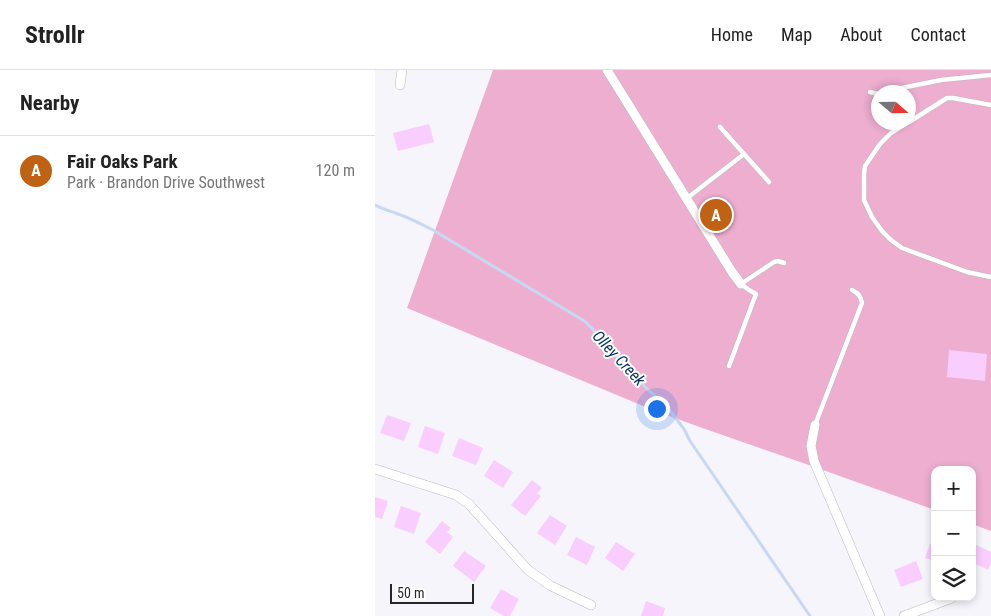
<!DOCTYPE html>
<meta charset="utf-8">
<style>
:root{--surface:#fff;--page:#f6f6f6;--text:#222;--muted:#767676;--line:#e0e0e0;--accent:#bf6214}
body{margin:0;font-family:"Roboto Condensed",sans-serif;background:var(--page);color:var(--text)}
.controls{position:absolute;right:15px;bottom:15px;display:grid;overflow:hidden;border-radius:10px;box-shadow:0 2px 8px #0003}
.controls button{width:45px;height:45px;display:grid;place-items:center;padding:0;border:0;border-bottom:1px solid var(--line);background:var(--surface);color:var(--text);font:25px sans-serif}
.compass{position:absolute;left:496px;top:15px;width:45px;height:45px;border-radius:50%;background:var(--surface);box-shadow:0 2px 8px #0003;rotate:110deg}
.scale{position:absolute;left:15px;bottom:12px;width:84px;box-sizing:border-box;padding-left:5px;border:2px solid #272729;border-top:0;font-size:14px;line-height:18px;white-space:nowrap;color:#272729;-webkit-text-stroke:4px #fff;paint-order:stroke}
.you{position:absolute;left:281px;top:338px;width:18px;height:18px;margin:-12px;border:4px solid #fff;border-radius:50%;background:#1a73e8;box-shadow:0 0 0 8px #1a73e833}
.badge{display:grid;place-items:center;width:32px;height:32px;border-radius:50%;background:var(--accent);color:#fff;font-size:16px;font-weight:700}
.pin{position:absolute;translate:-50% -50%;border:2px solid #fff;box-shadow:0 1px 5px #0006}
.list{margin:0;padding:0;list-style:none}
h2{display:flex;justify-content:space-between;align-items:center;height:65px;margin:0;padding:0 20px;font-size:21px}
h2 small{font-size:16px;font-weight:400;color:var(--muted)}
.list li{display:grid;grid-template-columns:32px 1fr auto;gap:15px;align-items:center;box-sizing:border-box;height:70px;padding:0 20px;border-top:1px solid var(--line)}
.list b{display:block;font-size:19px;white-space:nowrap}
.list p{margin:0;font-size:16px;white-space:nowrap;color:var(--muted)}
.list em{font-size:16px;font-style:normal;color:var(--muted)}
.icon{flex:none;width:28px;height:28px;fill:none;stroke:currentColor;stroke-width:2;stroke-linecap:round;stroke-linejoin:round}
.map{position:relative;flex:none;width:616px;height:546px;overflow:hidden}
header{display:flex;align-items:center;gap:30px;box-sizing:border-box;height:70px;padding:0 25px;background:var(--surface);border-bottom:1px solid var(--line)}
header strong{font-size:24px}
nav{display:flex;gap:28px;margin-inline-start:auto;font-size:18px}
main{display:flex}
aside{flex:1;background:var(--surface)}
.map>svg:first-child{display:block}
.green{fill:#edaed0;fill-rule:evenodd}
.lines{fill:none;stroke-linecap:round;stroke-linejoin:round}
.stream{stroke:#c7d9f2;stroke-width:3}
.building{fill:#f9cdfd}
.service-casing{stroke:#bcb9c0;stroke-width:5.5}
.minor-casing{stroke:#bcb9c0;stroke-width:10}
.service{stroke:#fff;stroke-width:4.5}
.minor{stroke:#fff;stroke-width:9}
.labels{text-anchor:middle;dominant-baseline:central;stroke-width:4;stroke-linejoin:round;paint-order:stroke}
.water-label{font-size:16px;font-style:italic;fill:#063267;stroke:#fff}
</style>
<header>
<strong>Strollr</strong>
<nav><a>Home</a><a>Map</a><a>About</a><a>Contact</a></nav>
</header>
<main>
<aside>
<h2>Nearby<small></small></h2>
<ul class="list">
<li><span class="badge">A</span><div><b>Fair Oaks Park</b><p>Park · Brandon Drive Southwest</p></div><em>120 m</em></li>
</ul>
</aside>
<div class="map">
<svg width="616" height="546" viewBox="0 0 616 546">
<rect width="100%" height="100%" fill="#f7f5fc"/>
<path class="green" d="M 118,0 L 616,0 L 616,461 L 597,454 L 597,400 L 560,400 L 560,440 L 431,394 L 319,355 L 278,340 L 32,238 ZM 503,22 L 534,22 L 534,52 L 503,52 Z"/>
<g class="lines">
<path class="stream" d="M 0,135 C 8,139 15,141 23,144 C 35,148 46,154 58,160 L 211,252 L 269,316 L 292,337 L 309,359 L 315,371 L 435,546"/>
</g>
<g class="building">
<path d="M 54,54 L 59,72 L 23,81 L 18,63 Z"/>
<path d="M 574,280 L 612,284 L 610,311 L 572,307 Z"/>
<path d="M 12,345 L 36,353 L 29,371 L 5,363 Z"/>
<path d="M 50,356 L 70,363 L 63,384 L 43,377 Z"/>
<path d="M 84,368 L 108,378 L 101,395 L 77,386 Z"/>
<path d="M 119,390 L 138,402 L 128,418 L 109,406 Z"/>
<path d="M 157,410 L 167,418 L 162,423 L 166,426 L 150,446 L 136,435 Z"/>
<path d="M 0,427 L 13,431 L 7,449 L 0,447 Z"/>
<path d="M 26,436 L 46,443 L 39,464 L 19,457 Z"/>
<path d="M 175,445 L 192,456 L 180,475 L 162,463 Z"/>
<path d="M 67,451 L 76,458 L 72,462 L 78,467 L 65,484 L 50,472 Z"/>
<path d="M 201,467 L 220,477 L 212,495 L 192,485 Z"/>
<path d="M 558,469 L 560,469 L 560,491 L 550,488 L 555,474 L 556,474 Z"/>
<path d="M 241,472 L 260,484 L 248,501 L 230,488 Z"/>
<path d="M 597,473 L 616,482 L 616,493 L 613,500 L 597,492 Z"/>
<path d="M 89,481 L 111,496 L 99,512 L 78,496 Z"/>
<path d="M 541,491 L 548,509 L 526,517 L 519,500 Z"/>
<path d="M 126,519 L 144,529 L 135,546 L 129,546 L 115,538 Z"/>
<path d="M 271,531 L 290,538 L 288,546 L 266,546 Z"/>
</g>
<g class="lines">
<defs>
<g id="service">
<path d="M 495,22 L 503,24"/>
<path d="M 507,22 L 566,10 L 616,5"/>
<path d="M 533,52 L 516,63 L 505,74 L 490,96 L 489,104 L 489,130 L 497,147 L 507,161 L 516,170 L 527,178 L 592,202 L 616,207"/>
<path d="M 534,52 L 572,28 L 578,28 L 616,35"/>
<path d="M 345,57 L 394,112"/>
<path d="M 311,129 L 369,84"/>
<path d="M 354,296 L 381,224 L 374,220 L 366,214 L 399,192 L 403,191 L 409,193"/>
<path d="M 440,355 L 487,233 C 486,226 483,223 477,220"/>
</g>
<g id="minor">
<path d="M 232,0 L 357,202 L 366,214"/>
<path d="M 25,15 L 27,0"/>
<path d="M 440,355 L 436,376 L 439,391 L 505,546"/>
<path d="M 0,399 L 81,425 L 94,434 L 153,500 L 176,516 L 216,535"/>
<path d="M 529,546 L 577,528"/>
</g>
</defs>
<use href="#service" class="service-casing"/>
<use href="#minor" class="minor-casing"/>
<use href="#service" class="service"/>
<use href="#minor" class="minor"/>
</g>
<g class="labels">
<g class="water-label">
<text transform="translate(244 288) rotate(47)">Olley Creek</text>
</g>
</g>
</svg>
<div class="controls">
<button>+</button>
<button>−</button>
<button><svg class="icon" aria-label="layers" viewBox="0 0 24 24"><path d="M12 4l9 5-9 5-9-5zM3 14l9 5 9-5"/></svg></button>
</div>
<svg class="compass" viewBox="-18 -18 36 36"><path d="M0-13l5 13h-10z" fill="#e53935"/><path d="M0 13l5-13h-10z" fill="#767676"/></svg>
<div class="scale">50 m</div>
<div class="you"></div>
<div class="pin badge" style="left:341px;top:145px">A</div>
</div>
</main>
